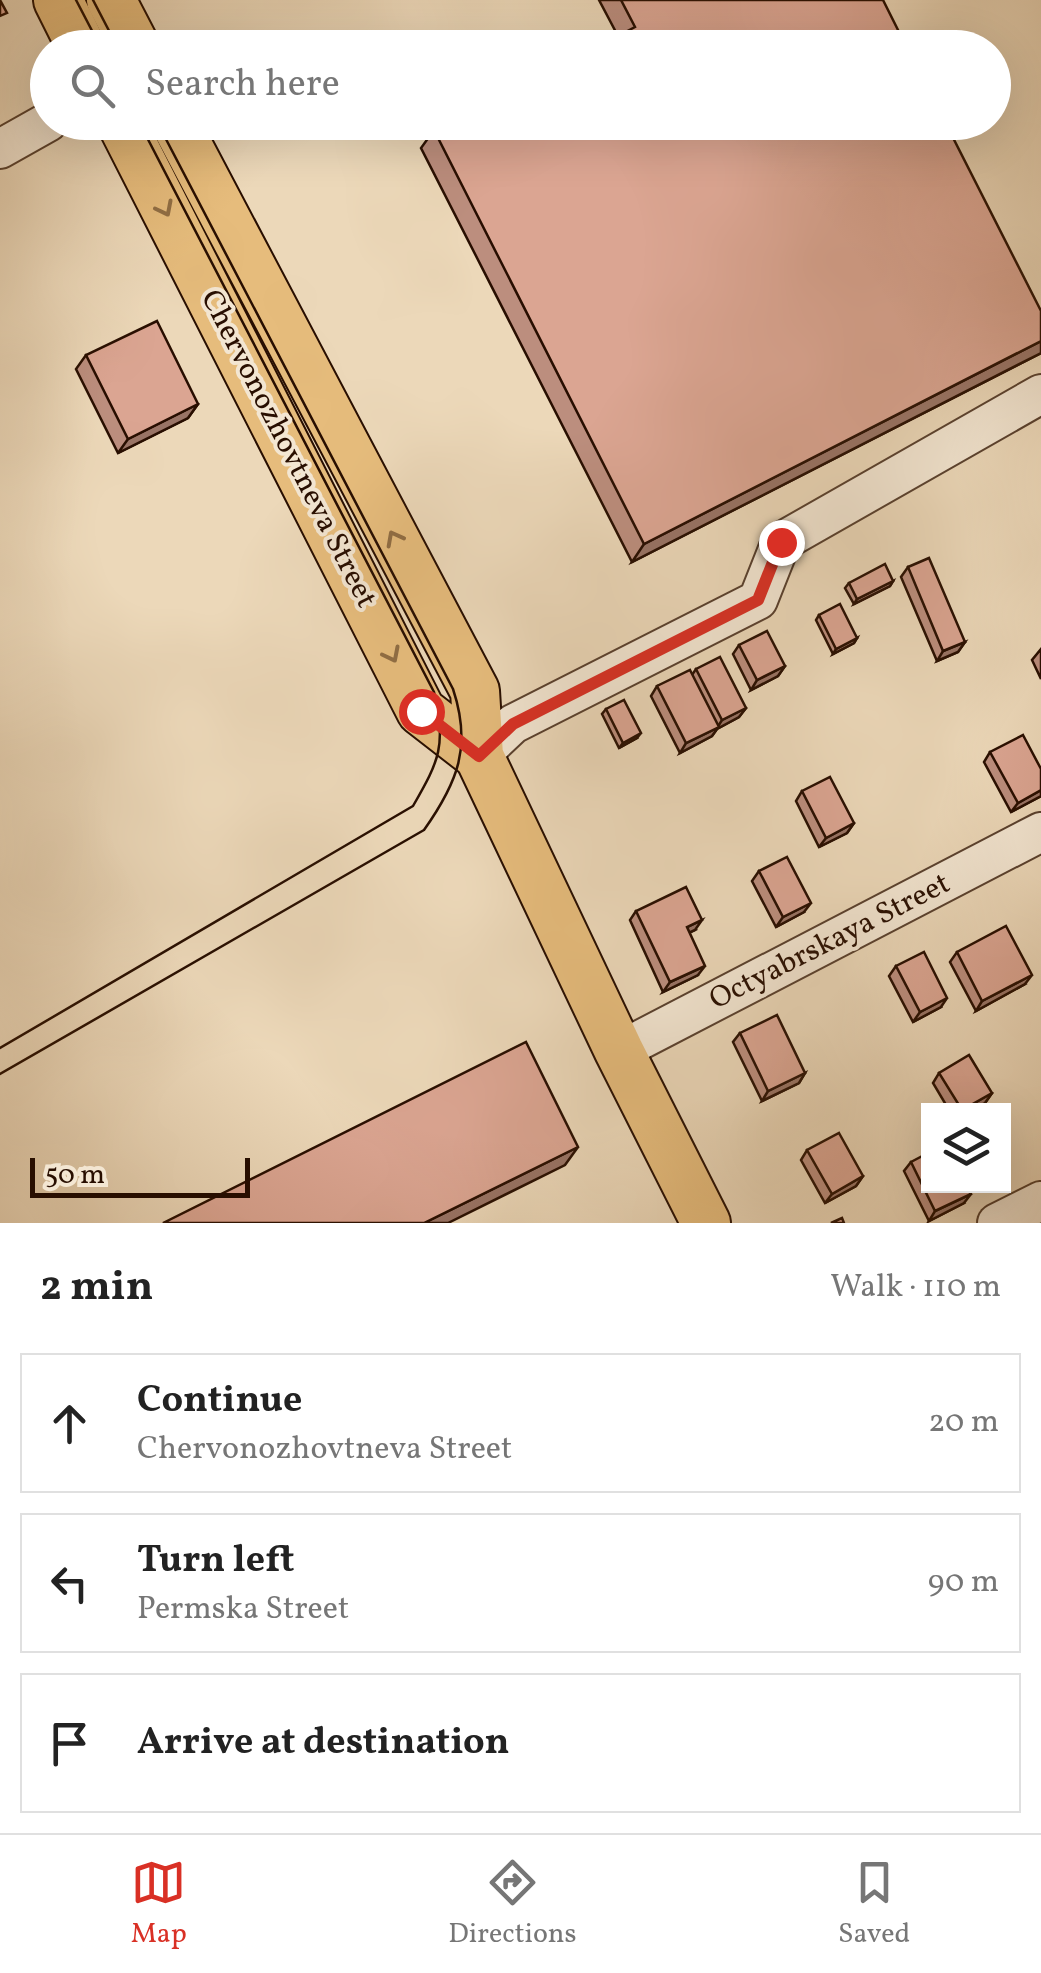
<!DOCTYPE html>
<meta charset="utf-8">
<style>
:root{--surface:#fff;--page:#f2f2f2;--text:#222;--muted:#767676;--line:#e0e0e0;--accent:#d93025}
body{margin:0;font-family:Vollkorn,serif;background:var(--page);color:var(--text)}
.controls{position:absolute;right:30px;bottom:30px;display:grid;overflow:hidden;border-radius:0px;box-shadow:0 10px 40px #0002}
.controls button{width:90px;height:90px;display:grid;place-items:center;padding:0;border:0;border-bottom:2px solid var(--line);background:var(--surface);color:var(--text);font:50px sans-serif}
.scale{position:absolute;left:30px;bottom:25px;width:220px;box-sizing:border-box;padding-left:10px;border:5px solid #280e00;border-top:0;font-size:28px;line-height:35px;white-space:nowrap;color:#280e00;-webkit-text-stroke:8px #f3e6d2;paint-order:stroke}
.stop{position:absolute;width:30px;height:30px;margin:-22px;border:8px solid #d93025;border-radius:50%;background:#fff}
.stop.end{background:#d93025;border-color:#fff;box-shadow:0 2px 10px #0008}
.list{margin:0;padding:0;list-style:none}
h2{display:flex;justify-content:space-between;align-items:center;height:130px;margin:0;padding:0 40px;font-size:42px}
h2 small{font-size:32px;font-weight:400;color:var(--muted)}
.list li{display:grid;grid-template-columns:65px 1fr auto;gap:30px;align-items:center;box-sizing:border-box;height:140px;margin:0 20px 20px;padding:0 20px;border:2px solid var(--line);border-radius:0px}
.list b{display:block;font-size:38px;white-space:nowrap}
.list p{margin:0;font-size:32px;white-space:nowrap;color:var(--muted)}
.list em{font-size:32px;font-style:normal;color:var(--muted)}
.icon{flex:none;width:55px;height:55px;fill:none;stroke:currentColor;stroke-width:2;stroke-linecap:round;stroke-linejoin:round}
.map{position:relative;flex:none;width:1041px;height:1223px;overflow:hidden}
.search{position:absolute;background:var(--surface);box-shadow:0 10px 40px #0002;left:30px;right:30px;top:30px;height:110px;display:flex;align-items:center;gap:25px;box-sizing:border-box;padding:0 35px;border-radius:55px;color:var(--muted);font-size:38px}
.sheet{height:610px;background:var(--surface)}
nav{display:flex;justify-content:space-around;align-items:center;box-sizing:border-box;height:140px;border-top:2px solid var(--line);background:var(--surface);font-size:28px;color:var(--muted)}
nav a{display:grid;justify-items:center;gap:5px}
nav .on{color:var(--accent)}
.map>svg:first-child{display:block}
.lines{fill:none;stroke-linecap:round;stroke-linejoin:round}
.minor-casing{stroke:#59402e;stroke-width:42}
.major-casing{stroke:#280e00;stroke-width:52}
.minor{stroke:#f3e6d2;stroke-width:38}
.major{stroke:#e6bc7c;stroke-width:48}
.tram{stroke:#280e00;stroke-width:2.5}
.wall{fill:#bc8e7e;stroke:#280e00;stroke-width:2.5}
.shaded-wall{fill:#997466;stroke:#280e00;stroke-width:2.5}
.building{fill:#dba592;stroke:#280e00;stroke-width:2.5}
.oneway{stroke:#906e44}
.route{stroke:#d93025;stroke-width:12}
.labels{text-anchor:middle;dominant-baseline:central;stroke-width:8;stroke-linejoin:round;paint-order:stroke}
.street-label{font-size:30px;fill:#280e00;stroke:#f3e6d2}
</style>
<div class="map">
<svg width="1041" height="1223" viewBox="0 0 1041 1223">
<rect width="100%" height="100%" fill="#ecd8b9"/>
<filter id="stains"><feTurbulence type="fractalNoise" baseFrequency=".002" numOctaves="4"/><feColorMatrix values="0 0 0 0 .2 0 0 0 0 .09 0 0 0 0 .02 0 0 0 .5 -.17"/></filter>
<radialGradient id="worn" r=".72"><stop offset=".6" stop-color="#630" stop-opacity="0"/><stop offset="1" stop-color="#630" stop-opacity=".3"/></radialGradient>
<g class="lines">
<defs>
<g id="minor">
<path d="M 0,149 L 48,122"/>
<path d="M 479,756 L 513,724 L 758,600 L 781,542 L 1041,394"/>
<path d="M 619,1051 L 1041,832"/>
<path d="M 997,1223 L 1041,1201"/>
</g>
<g id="major">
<path d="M 58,0 L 82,48"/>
<path d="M 111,0 L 136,48"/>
<path d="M 121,122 L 421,711 L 479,756"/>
<path d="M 175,122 L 475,691 L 479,756 L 619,1051 L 706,1223"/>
</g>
</defs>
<use href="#minor" class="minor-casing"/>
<use href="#major" class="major-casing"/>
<use href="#minor" class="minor"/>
<use href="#major" class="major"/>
<g class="tram">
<path d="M 76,0 L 101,48"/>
<path d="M 93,0 L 118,48"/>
<path d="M 0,1048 L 413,806 C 440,759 446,746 434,692 L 139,122"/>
<path d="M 0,1074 L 424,830 C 458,782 472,746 453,689 L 157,122"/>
</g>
</g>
<g class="wall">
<path d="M 599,0 L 883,0 L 618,36 Z"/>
<path d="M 434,130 L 1041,353 L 632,562 L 421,148 Z"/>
<path d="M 86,355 L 198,404 L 188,418 L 118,453 L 76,369 Z"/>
<path d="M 908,567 L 965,642 L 958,652 L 937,661 L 901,577 Z"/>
<path d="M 893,581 L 890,586 L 854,604 L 845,588 L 849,583 Z"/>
<path d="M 819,615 L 857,638 L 854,643 L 833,654 L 816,620 Z"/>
<path d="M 739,645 L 785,666 L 778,676 L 751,690 L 733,654 Z"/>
<path d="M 1041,649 L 1041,679 L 1032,660 Z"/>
<path d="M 696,669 L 746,708 L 739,717 L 717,729 L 712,736 L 680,753 L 651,696 L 657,686 L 692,675 Z"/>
<path d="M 606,709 L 637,738 L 619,748 L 602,714 Z"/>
<path d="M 990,752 L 1041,769 L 1041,796 L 1011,812 L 984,762 Z"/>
<path d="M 802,791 L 854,823 L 847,833 L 819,847 L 796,801 Z"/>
<path d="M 759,871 L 804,912 L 776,927 L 752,881 Z"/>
<path d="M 636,911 L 695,930 L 689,933 L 698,975 L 663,992 L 630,920 Z"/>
<path d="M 957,952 L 1025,984 L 976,1011 L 950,962 Z"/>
<path d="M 896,966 L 941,1007 L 913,1022 L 889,976 Z"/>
<path d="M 740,1033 L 805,1073 L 799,1083 L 762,1101 L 733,1042 Z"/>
<path d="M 939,1073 L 992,1093 L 985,1103 L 972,1110 L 949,1110 L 933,1083 Z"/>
<path d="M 807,1150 L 863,1176 L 856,1186 L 825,1203 L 801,1160 Z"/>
<path d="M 911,1162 L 964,1203 L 929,1221 L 904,1171 Z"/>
</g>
<g class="shaded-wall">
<path d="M 1041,341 L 1041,353 L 632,562 L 644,544 Z"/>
<path d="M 198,404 L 188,418 L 118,453 L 128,439 Z"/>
<path d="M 893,581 L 890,586 L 854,604 L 857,599 Z"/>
<path d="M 857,638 L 854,643 L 833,654 L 836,649 Z"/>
<path d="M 965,642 L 958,652 L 937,661 L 943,651 Z"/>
<path d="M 785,666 L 778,676 L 751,690 L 757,680 Z"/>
<path d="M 746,708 L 739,717 L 717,729 L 712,736 L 680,753 L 686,743 L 717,728 L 722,720 Z"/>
<path d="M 641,733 L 637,738 L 619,748 L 623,743 Z"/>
<path d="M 1041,790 L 1041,796 L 1011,812 L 1018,803 Z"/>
<path d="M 854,823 L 847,833 L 819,847 L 826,838 Z"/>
<path d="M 811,903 L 804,912 L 776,927 L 783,917 Z"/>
<path d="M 702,920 L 695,930 L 680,937 L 687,927 Z"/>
<path d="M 705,966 L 698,975 L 663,992 L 670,982 Z"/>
<path d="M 1032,975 L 1025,984 L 976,1011 L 982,1001 Z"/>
<path d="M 947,998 L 941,1007 L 913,1022 L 920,1012 Z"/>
<path d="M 805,1073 L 799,1083 L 762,1101 L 768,1091 Z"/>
<path d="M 992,1093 L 985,1103 L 972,1110 L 962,1110 Z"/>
<path d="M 578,1147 L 565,1165 L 448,1223 L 424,1223 Z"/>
<path d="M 863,1176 L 856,1186 L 825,1203 L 832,1194 Z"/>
<path d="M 971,1194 L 964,1203 L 929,1221 L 935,1211 Z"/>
</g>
<g class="building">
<path d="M 0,0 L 7,13 L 0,16 Z"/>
<path d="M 621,0 L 883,0 L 907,48 L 595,48 L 635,27 Z"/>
<path d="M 448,122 L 945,122 L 1041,311 L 1041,341 L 644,544 L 434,130 Z"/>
<path d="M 157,321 L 198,404 L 128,439 L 86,355 Z"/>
<path d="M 929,558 L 965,642 L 943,651 L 908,567 Z"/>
<path d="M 885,564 L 893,581 L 857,599 L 849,583 Z"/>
<path d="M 840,604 L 857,638 L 836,649 L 819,615 Z"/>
<path d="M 767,631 L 785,666 L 757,680 L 739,645 Z"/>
<path d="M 720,657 L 746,708 L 722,720 L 696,669 Z"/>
<path d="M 690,670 L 719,727 L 686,743 L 657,686 Z"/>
<path d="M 624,700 L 641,733 L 623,743 L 606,709 Z"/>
<path d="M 1023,735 L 1041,769 L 1041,790 L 1018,803 L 990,752 Z"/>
<path d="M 830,777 L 854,823 L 826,838 L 802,791 Z"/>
<path d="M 787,857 L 811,903 L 783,917 L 759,871 Z"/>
<path d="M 686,887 L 702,920 L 687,927 L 705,966 L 670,982 L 636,911 Z"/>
<path d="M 1006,926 L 1032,975 L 982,1001 L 957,952 Z"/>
<path d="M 924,952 L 947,998 L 920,1012 L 896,966 Z"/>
<path d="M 777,1015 L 805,1073 L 768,1091 L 740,1033 Z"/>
<path d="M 526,1042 L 578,1147 L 424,1223 L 163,1223 Z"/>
<path d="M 969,1055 L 992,1093 L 962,1110 L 939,1073 Z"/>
<path d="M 839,1133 L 863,1176 L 832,1194 L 807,1150 Z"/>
<path d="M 928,1153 L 928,1186 L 966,1186 L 971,1194 L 935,1211 L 911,1162 Z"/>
<path d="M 842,1218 L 844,1223 L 831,1223 Z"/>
</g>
<defs><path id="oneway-chevron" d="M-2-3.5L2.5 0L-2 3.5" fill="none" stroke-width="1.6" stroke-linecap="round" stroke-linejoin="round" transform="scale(2.5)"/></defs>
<g class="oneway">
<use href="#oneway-chevron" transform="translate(165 209) rotate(63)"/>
<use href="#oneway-chevron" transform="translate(394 538) rotate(-118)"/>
<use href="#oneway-chevron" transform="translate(392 655) rotate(63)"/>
</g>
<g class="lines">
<path class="route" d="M 421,711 L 479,756 L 513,724 L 758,600 L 781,542"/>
</g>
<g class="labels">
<g class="street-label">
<text transform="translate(288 449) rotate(63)">Chervonozhovtneva Street</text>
<text transform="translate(830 942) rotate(-27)">Octyabrskaya Street</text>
</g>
</g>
<rect width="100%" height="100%" filter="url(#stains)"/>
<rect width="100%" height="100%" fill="url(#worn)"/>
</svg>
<div class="controls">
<button><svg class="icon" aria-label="layers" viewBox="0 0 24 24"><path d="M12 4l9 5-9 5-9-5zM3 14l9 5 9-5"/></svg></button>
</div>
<div class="scale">50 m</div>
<div class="stop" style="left:421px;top:711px"></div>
<div class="stop end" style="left:781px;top:542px"></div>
<div class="search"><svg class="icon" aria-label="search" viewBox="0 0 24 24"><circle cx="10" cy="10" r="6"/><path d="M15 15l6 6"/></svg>Search here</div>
</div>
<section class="sheet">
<h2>2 min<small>Walk · 110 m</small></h2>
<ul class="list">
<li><svg class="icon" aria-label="ahead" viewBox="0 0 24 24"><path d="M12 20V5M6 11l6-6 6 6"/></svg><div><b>Continue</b><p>Chervonozhovtneva Street</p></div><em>20 m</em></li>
<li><svg class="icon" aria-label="left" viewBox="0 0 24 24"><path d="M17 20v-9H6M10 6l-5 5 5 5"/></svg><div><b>Turn left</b><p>Permska Street</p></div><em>90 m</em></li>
<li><svg class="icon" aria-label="arrive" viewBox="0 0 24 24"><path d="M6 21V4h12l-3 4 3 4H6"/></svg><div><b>Arrive at destination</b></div></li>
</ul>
</section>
<nav>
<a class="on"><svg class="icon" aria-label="map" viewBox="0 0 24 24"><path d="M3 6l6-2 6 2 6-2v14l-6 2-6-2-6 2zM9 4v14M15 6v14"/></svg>Map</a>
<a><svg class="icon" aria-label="directions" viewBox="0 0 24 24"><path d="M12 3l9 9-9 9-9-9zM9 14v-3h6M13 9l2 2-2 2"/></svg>Directions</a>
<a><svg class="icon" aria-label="saved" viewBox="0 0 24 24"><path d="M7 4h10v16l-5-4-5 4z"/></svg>Saved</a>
</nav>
